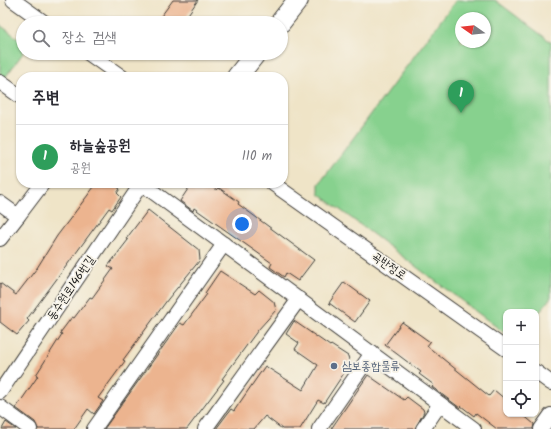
<!DOCTYPE html>
<html lang="ko">
<meta charset="utf-8">
<style>
:root{--surface:#fff;--page:#f2f2f3;--text:#2b2b33;--muted:#7c7c81;--line:#e1e1e2;--accent:#7c3aed}
body{margin:0;font-family:Kalam,"Poor Story",sans-serif;background:var(--page);color:var(--text)}
.controls{position:absolute;right:12px;bottom:12px;display:grid;overflow:hidden;border-radius:8px;box-shadow:0 1px 3px #0004}
.controls button{width:36px;height:36px;display:grid;place-items:center;padding:0;border:0;border-bottom:1px solid var(--line);background:var(--surface);color:var(--text);font:20px sans-serif}
.compass{position:absolute;left:455px;top:12px;width:36px;height:36px;border-radius:50%;background:var(--surface);box-shadow:0 1px 3px #0004;rotate:284deg}
.you{position:absolute;left:242px;top:224px;width:14px;height:14px;margin:-10px;border:3px solid #fff;border-radius:50%;background:#1a73e8;box-shadow:0 0 0 6px #1a73e833}
.badge{display:grid;place-items:center;width:26px;height:26px;border-radius:50%;background:var(--accent);color:#fff;font-size:13px;font-weight:700}
.pin{position:absolute;translate:-50% -33px;filter:drop-shadow(0 1px 2px #0008)}
.pin::after{content:'';position:absolute;top:21px;width:14px;height:12px;background:inherit;clip-path:polygon(0 0,100% 0,50% 100%)}
.list{margin:0;padding:0;list-style:none}
h2{display:flex;justify-content:space-between;align-items:center;height:52px;margin:0;padding:0 16px;font-size:17px}
h2 small{font-size:13px;font-weight:400;color:var(--muted)}
.list li{display:grid;grid-template-columns:26px 1fr auto;gap:12px;align-items:center;box-sizing:border-box;height:64px;padding:0 16px;border-top:1px solid var(--line)}
.list b{display:block;font-size:15px;white-space:nowrap}
.list p{margin:0;font-size:13px;white-space:nowrap;color:var(--muted)}
.list em{font-size:13px;font-style:normal;color:var(--muted)}
.icon{flex:none;width:22px;height:22px;fill:none;stroke:currentColor;stroke-width:2;stroke-linecap:round;stroke-linejoin:round}
.map{position:relative;flex:none;width:551px;height:429px;overflow:hidden}
.search{position:absolute;background:var(--surface);box-shadow:0 1px 3px #0004;left:16px;top:16px;width:272px;height:44px;display:flex;align-items:center;gap:10px;box-sizing:border-box;padding:0 14px;border-radius:22px;color:var(--muted);font-size:15px}
.panel{position:absolute;background:var(--surface);box-shadow:0 1px 3px #0004;left:16px;top:72px;width:272px;height:116px;border-radius:16px}
.map>svg:first-child{display:block}
.green{fill:#87d18e;stroke:#527655;fill-rule:evenodd}
.building{fill:#ecb48f}
.lines{fill:none;stroke-linecap:round;stroke-linejoin:round}
.street-casing{stroke:#3c3a36;stroke-width:16}
.secondary-casing{stroke:#3c3a36;stroke-width:22}
.street{stroke:#fff;stroke-width:14}
.secondary{stroke:#fff;stroke-width:20}
.service-dot{fill:#5c6f8a;stroke:#f7f3e8;stroke-width:1.5}
.labels{text-anchor:middle;dominant-baseline:central;stroke-width:3.5;stroke-linejoin:round;paint-order:stroke}
.street-label{font-size:12px;fill:#1c1c1c;stroke:#f7f3e8}
.service-label{font-size:12px;fill:#4e5e75;stroke:#f7f3e8;text-anchor:start}
</style>
<div class="map">
<svg width="551" height="429" viewBox="0 0 551 429">
<rect width="100%" height="100%" fill="#f7f3e8"/>
<filter id="ink" filterUnits="userSpaceOnUse"><feTurbulence type="fractalNoise" baseFrequency=".025" numOctaves="2"/><feDisplacementMap in="SourceGraphic" scale="8" xChannelSelector="R" yChannelSelector="G"/><feConvolveMatrix kernelMatrix="1 2 1 2 8 2 1 2 1" color-interpolation-filters="sRGB"/></filter>
<filter id="wash" filterUnits="userSpaceOnUse"><feTurbulence type="fractalNoise" baseFrequency=".012" numOctaves="4" result="noise"/><feDisplacementMap in="SourceGraphic" scale="16" xChannelSelector="R" yChannelSelector="G"/><feGaussianBlur stdDeviation="0.9" result="paint"/><feColorMatrix in="noise" values="0 0 0 0 0 0 0 0 0 0 0 0 0 0 0 0 0 1.4 0 .05"/><feComposite in="paint" operator="in"/></filter>
<g filter="url(#wash)">
<rect width="100%" height="100%" fill="#efe4c7"/>
<g class="green">
<path d="M 456,0 L 495,0 L 551,42 L 551,297 L 536,317 L 536,312 L 506,312 L 506,334 L 319,194 L 319,184 ZM 461,18 L 485,18 L 485,42 L 461,42 Z"/>
<path d="M 0,25 L 23,42 L 23,53 L 4,79 L 0,76 Z"/>
</g>
<g id="blocks">
<g class="building">
<path d="M 173,0 L 198,0 L 182,23 L 156,23 Z"/>
<path d="M 97,183 L 112,183 L 120,189 L 117,193 L 121,197 L 112,210 L 109,208 L 73,257 L 27,319 L 29,321 L 17,335 L 0,322 L 0,283 L 16,295 L 37,268 L 57,236 Z"/>
<path d="M 192,183 L 206,183 L 217,190 L 219,188 L 239,202 L 238,204 L 314,260 L 298,281 L 286,273 L 284,277 L 270,267 L 272,263 L 194,208 L 193,211 L 180,201 Z"/>
<path d="M 148,210 L 199,250 L 200,260 L 168,299 L 123,360 L 125,361 L 98,398 L 103,401 L 94,414 L 88,409 L 74,429 L 38,429 L 35,422 L 16,408 L 38,376 L 36,375 L 62,334 L 60,333 L 72,317 L 74,318 L 90,297 L 92,298 L 113,269 L 108,266 L 128,240 L 126,239 Z"/>
<path d="M 220,271 L 255,294 L 259,290 L 274,302 L 276,310 L 258,330 L 222,379 L 224,380 L 187,429 L 104,429 L 180,323 L 184,325 L 207,294 L 205,293 Z"/>
<path d="M 344,282 L 370,301 L 355,322 L 329,303 Z"/>
<path d="M 294,321 L 330,346 L 331,345 L 348,356 L 350,364 L 324,403 L 318,400 L 300,429 L 282,429 L 265,416 L 254,429 L 216,429 L 231,409 L 234,411 L 265,366 L 303,390 L 318,365 L 295,349 L 299,343 L 286,334 Z"/>
<path d="M 402,322 L 430,342 L 427,346 L 489,396 L 494,390 L 506,400 L 506,414 L 522,414 L 534,424 L 533,429 L 497,429 L 476,413 L 474,416 L 461,406 L 460,408 L 432,387 L 434,385 L 419,374 L 421,372 L 385,345 Z"/>
<path d="M 368,375 L 404,400 L 407,397 L 423,409 L 424,412 L 415,429 L 331,429 Z"/>
<path d="M 6,422 L 16,429 L 2,429 Z"/>
</g>
</g>
</g>
<g filter="url(#ink)">
<use href="#blocks" fill-opacity="0" stroke="#3c3a36" stroke-width="1"/>
<g class="lines">
<defs>
<g id="street">
<path d="M 13,0 L 45,23"/>
<path d="M 88,53 L 122,77"/>
<path d="M 0,82 L 21,97"/>
<path d="M 141,183 L 474,429"/>
<path d="M 272,183 L 506,349"/>
<path d="M 0,203 L 18,216 L 43,183"/>
<path d="M 0,239 L 18,216"/>
<path d="M 536,372 L 551,383"/>
<path d="M 0,392 L 142,183"/>
<path d="M 0,407 L 30,429"/>
<path d="M 94,429 L 224,244"/>
<path d="M 205,429 L 299,299"/>
<path d="M 319,429 L 372,353"/>
<path d="M 423,429 L 440,404"/>
<path d="M 541,429 L 551,415"/>
</g>
<g id="secondary">
<path d="M 280,23 L 298,0"/>
<path d="M 237,77 L 256,53"/>
</g>
</defs>
<use href="#street" class="street-casing"/>
<use href="#secondary" class="secondary-casing"/>
<use href="#street" class="street"/>
<use href="#secondary" class="secondary"/>
</g>
</g>
<circle class="service-dot" cx="334" cy="366" r="4"/>
<g class="labels">
<g class="street-label">
<text transform="translate(389 266) rotate(35)">곡반정로</text>
<text transform="translate(71 288) rotate(-56)">동수원로146번길</text>
</g>
<g class="service-label">
<text x="342" y="366">삼보종합물류</text>
</g>
</g>
</svg>
<div class="controls">
<button>+</button>
<button>−</button>
<button><svg class="icon" aria-label="locate" viewBox="0 0 24 24"><circle cx="12" cy="12" r="6"/><path d="M12 2v4M12 18v4M2 12h4M18 12h4"/></svg></button>
</div>
<svg class="compass" viewBox="-18 -18 36 36"><path d="M0-13l5 13h-10z" fill="#e53935"/><path d="M0 13l5-13h-10z" fill="#7c7c81"/></svg>
<div class="you"></div>
<div class="pin badge" style="left:461px;top:113px;background:#2e9e5b">1</div>
<div class="search"><svg class="icon" aria-label="search" viewBox="0 0 24 24"><circle cx="10" cy="10" r="6"/><path d="M15 15l6 6"/></svg>장소 검색</div>
<section class="panel">
<h2>주변<small></small></h2>
<ul class="list">
<li><span class="badge" style="background:#2e9e5b">1</span><div><b>하늘숲공원</b><p>공원</p></div><em>110 m</em></li>
</ul>
</section>
</div>
